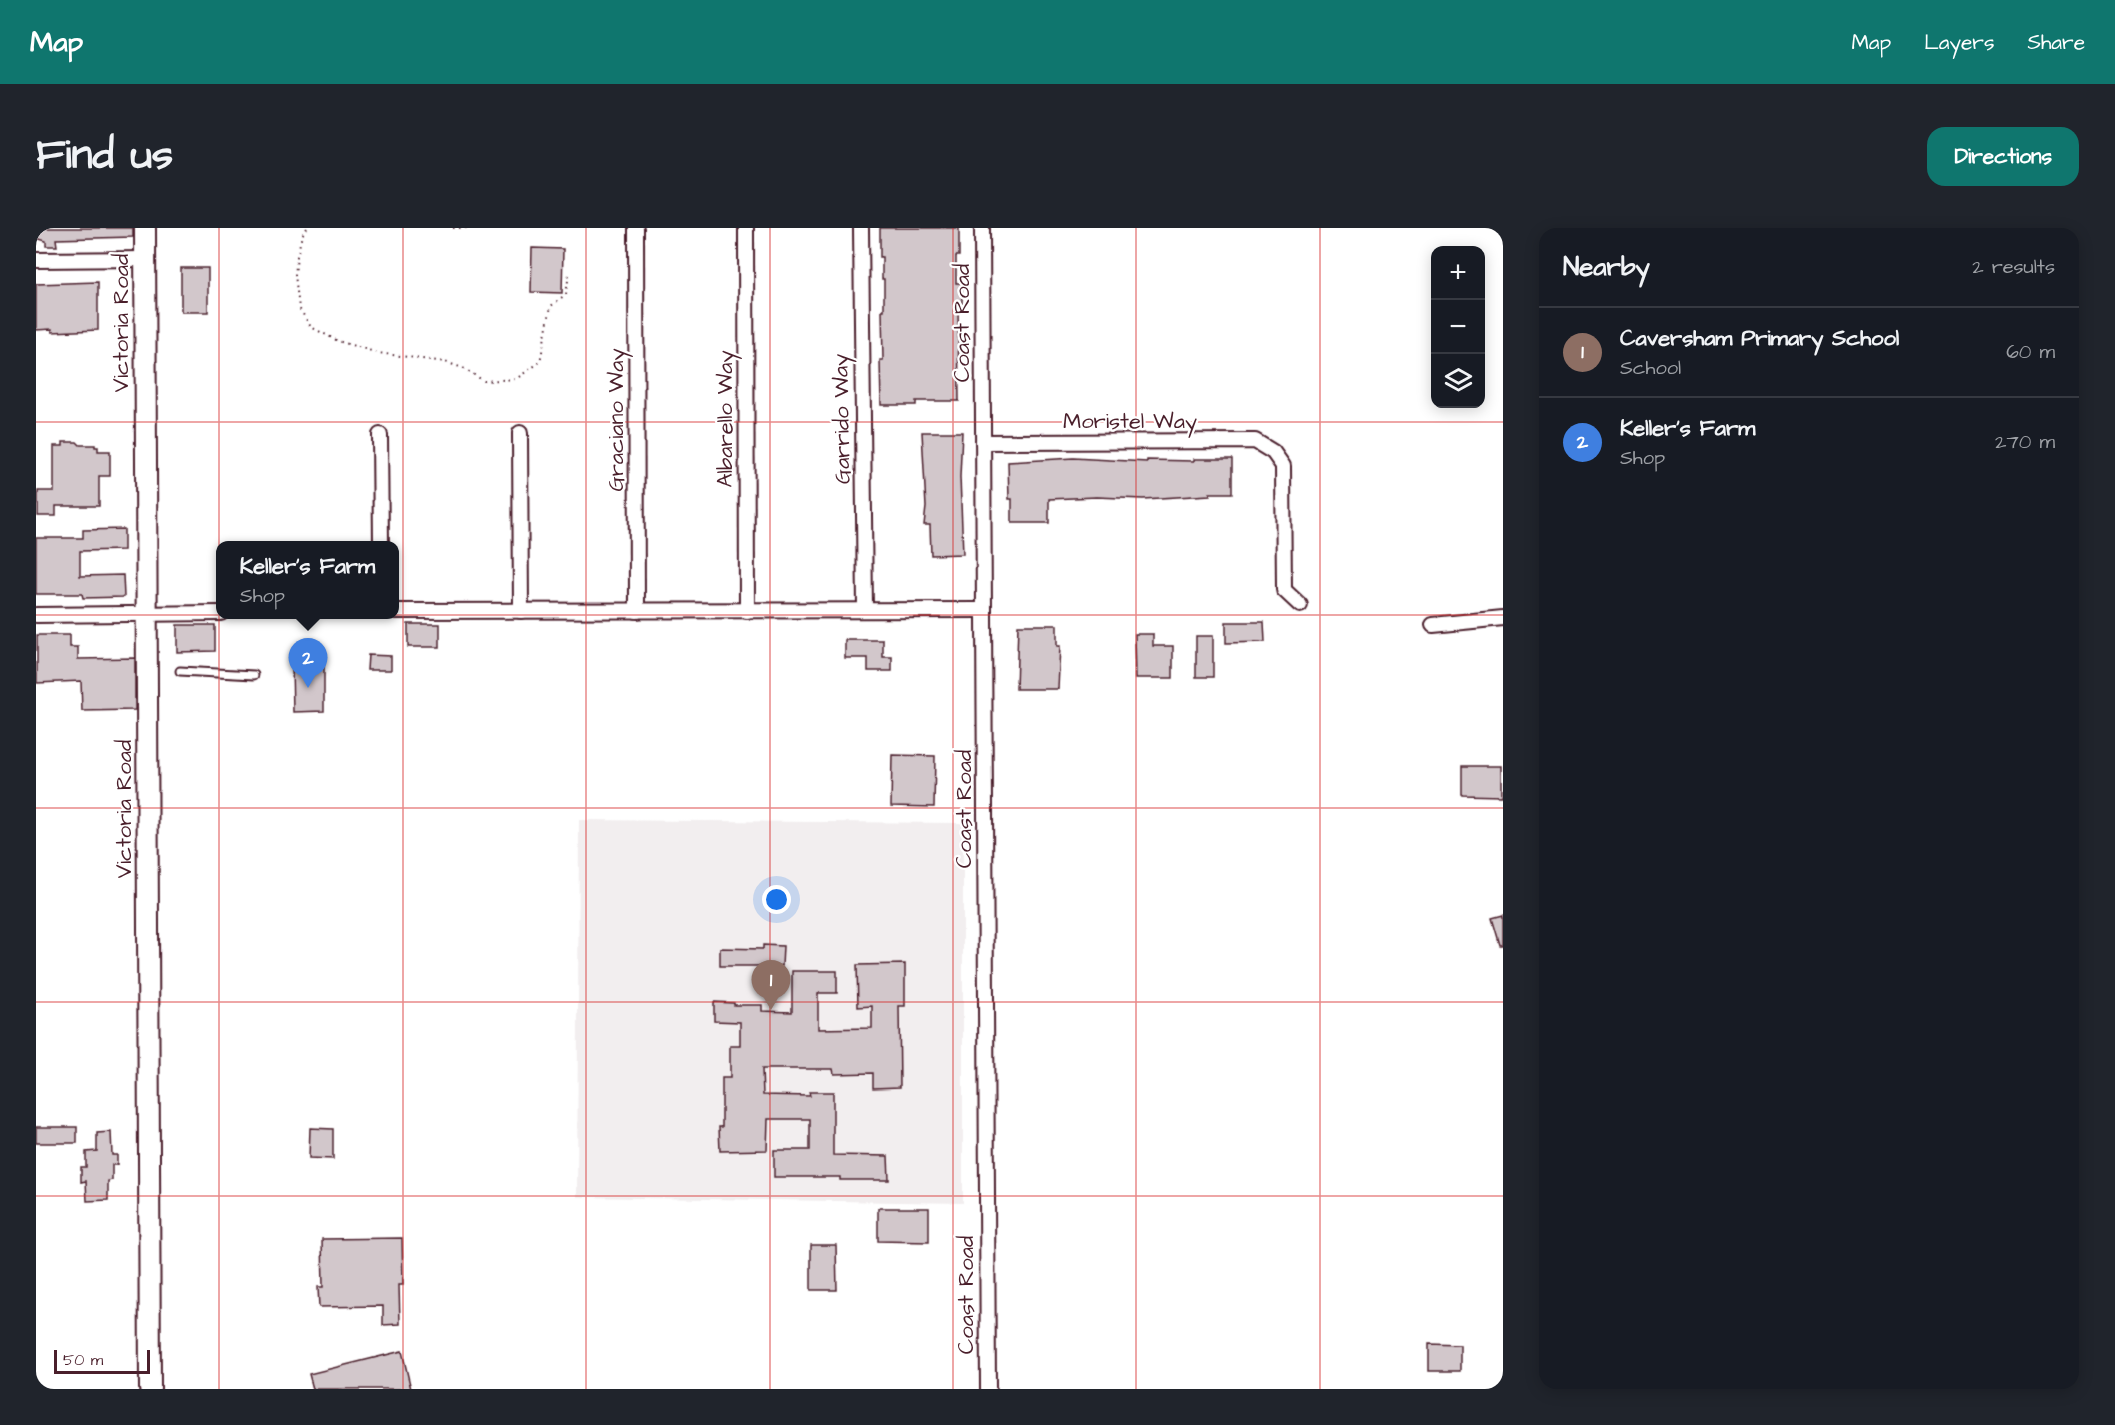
<!DOCTYPE html>
<meta charset="utf-8">
<style>
:root{--surface:#171b24;--page:#20242c;--text:#f1f3f6;--muted:#9ea1a6;--line:#363941;--accent:#0f766e}
body{margin:0;font-family:"Architects Daughter",sans-serif;background:var(--page);color:var(--text)}
.controls{position:absolute;right:18px;top:18px;display:grid;overflow:hidden;border-radius:12px;box-shadow:0 3px 15px #0003}
.controls button{width:54px;height:54px;display:grid;place-items:center;padding:0;border:0;border-bottom:2px solid var(--line);background:var(--surface);color:var(--text);font:30px sans-serif}
.scale{position:absolute;left:18px;bottom:15px;width:96px;box-sizing:border-box;padding-left:6px;border:3px solid #4a1f2b;border-top:0;font-size:16px;line-height:21px;white-space:nowrap;color:#4a1f2b;-webkit-text-stroke:4px #fff;paint-order:stroke}
.you{position:absolute;left:741px;top:672px;width:21px;height:21px;margin:-15px;border:4px solid #fff;border-radius:50%;background:#1a73e8;box-shadow:0 0 0 9px #1a73e833}
.badge{display:grid;place-items:center;width:39px;height:39px;border-radius:50%;background:var(--accent);color:#fff;font-size:20px;font-weight:700}
.pin{position:absolute;translate:-50% -50px;filter:drop-shadow(0 2px 3px #0008)}
.pin::after{content:'';position:absolute;top:32px;width:21px;height:18px;background:inherit;clip-path:polygon(0 0,100% 0,50% 100%)}
.popup{position:absolute;left:180px;top:313px;width:183px;height:78px;box-sizing:border-box;display:grid;place-content:center;border-radius:12px;background:var(--surface);filter:drop-shadow(0 2px 4px #0005);font-size:20px;white-space:nowrap;color:var(--muted)}
.popup b{font-size:22px;color:var(--text)}
.popup::after{content:'';position:absolute;left:50%;top:100%;margin-left:-12px;border:12px solid transparent;border-top-color:var(--surface)}
.list{margin:0;padding:0;list-style:none}
h2{display:flex;justify-content:space-between;align-items:center;height:78px;margin:0;padding:0 24px;font-size:26px}
h2 small{font-size:20px;font-weight:400;color:var(--muted)}
.list li{display:grid;grid-template-columns:39px 1fr auto;gap:18px;align-items:center;box-sizing:border-box;height:90px;padding:0 24px;border-top:2px solid var(--line)}
.list b{display:block;font-size:22px;white-space:nowrap}
.list p{margin:0;font-size:20px;white-space:nowrap;color:var(--muted)}
.list em{font-size:20px;font-style:normal;color:var(--muted)}
.icon{flex:none;width:33px;height:33px;fill:none;stroke:currentColor;stroke-width:2;stroke-linecap:round;stroke-linejoin:round}
.map{position:relative;flex:none;width:1467px;height:1161px;overflow:hidden;border-radius:18px}
header{display:flex;align-items:center;gap:36px;box-sizing:border-box;height:84px;padding:0 30px;background:var(--accent);color:#fff}
header strong{font-size:28px}
nav{display:flex;gap:33px;margin-inline-start:auto;font-size:21px}
.intro{display:flex;align-items:center;justify-content:space-between;box-sizing:border-box;height:144px;padding:0 36px}
h1{margin:0;font-size:42px}
.button{padding:15px 27px;border-radius:18px;background:var(--accent);color:#fff;font-size:21px;font-weight:700}
main{display:flex;gap:36px;padding:0 36px}
aside{flex:1;background:var(--surface);border-radius:18px;box-shadow:0 3px 15px #0003}
.map>svg:first-child{display:block}
.built{fill:#f2eeef}
.building{fill:#d2c7cb;stroke:#4a1f2b;stroke-width:1.5}
.lines{fill:none;stroke-linecap:round;stroke-linejoin:round}
.lane-casing{stroke:#4a1f2b;stroke-width:11}
.street-casing{stroke:#4a1f2b;stroke-width:18}
.secondary-casing{stroke:#4a1f2b;stroke-width:24}
.path{stroke:#4a1f2b;stroke-width:2;stroke-dasharray:1.5 4.5;stroke-linecap:butt}
.lane{stroke:#fff;stroke-width:7}
.street{stroke:#fff;stroke-width:14}
.secondary{stroke:#fff;stroke-width:20}
.grid{fill:none;stroke:#d62828;stroke-width:1.5;stroke-opacity:0.55}
.labels{text-anchor:middle;dominant-baseline:central;stroke-width:4.5;stroke-linejoin:round;paint-order:stroke}
.street-label{font-size:22px;fill:#4a1f2b;stroke:#fff}
</style>
<header>
<strong>Map</strong>
<nav><a>Map</a><a>Layers</a><a>Share</a></nav>
</header>
<div class="intro"><h1>Find us</h1><a class="button">Directions</a></div>
<main>
<div class="map">
<svg width="1467" height="1161" viewBox="0 0 1467 1161">
<rect width="100%" height="100%" fill="#fff"/>
<filter id="ink" filterUnits="userSpaceOnUse"><feTurbulence type="fractalNoise" baseFrequency=".0167" numOctaves="2"/><feDisplacementMap in="SourceGraphic" scale="12" xChannelSelector="R" yChannelSelector="G"/><feConvolveMatrix kernelMatrix="1 2 1 2 8 2 1 2 1" color-interpolation-filters="sRGB"/></filter>
<g filter="url(#ink)">
<path class="built" d="M 543,592 L 927,595 L 927,975 L 541,969 Z"/>
<g class="building">
<path d="M 0,0 L 97,0 L 97,9 L 20,11 L 21,18 L 10,18 L 10,13 L 0,10 Z"/>
<path d="M 844,0 L 923,0 L 923,28 L 920,28 L 920,55 L 926,55 L 926,76 L 922,76 L 923,173 L 880,173 L 880,177 L 845,177 L 844,132 L 847,132 L 846,82 L 848,82 L 848,51 L 846,51 L 846,29 L 844,29 Z"/>
<path d="M 496,20 L 527,21 L 526,65 L 495,64 Z"/>
<rect x="145" y="40" width="27" height="44"/>
<path d="M 62,54 L 62,102 L 16,104 L 16,101 L 0,102 L 0,56 Z"/>
<path d="M 886,204 L 926,204 L 924,249 L 927,326 L 895,327 L 894,297 L 888,297 L 890,279 Z"/>
<path d="M 27,214 L 41,214 L 44,217 L 59,217 L 59,219 L 62,219 L 62,223 L 74,223 L 74,248 L 63,248 L 63,278 L 20,278 L 20,288 L 2,288 L 2,263 L 18,263 L 18,218 L 27,218 Z"/>
<path d="M 1037,230 L 1111,234 L 1111,232 L 1158,233 L 1158,231 L 1196,231 L 1196,265 L 1174,265 L 1174,267 L 1107,271 L 1061,269 L 1013,271 L 1013,295 L 976,295 L 976,271 L 973,271 L 972,234 Z"/>
<path d="M 88,301 L 88,322 L 44,323 L 44,348 L 87,347 L 88,369 L 47,370 L 46,366 L 0,366 L 0,310 L 47,310 L 47,302 Z"/>
<path d="M 1190,394 L 1228,394 L 1229,414 L 1190,415 Z"/>
<rect x="372" y="396" width="32" height="23"/>
<path d="M 141,397 L 179,397 L 179,423 L 141,424 Z"/>
<path d="M 982,397 L 1021,397 L 1021,418 L 1024,418 L 1022,461 L 980,461 Z"/>
<path d="M 1099,406 L 1117,406 L 1117,418 L 1137,418 L 1137,450 L 1100,450 Z"/>
<path d="M 1,407 L 34,407 L 34,419 L 42,419 L 42,431 L 99,430 L 99,482 L 46,483 L 45,453 L 1,455 Z"/>
<rect x="1160" y="408" width="17" height="41"/>
<path d="M 809,412 L 847,412 L 847,429 L 856,429 L 856,443 L 832,443 L 832,430 L 809,430 Z"/>
<path d="M 332,427 L 355,428 L 355,442 L 331,442 Z"/>
<path d="M 256,436 L 288,436 L 288,483 L 257,484 Z"/>
<path d="M 856,527 L 899,528 L 898,579 L 855,578 Z"/>
<path d="M 1426,538 L 1465,538 L 1465,568 L 1426,567 Z"/>
<path d="M 1467,687 L 1467,717 L 1464,717 L 1456,690 Z"/>
<path d="M 727,717 L 747,718 L 746,738 L 684,738 L 684,720 L 727,721 Z"/>
<path d="M 869,736 L 869,778 L 863,778 L 864,859 L 837,860 L 837,845 L 798,846 L 797,841 L 726,841 L 727,867 L 774,868 L 773,864 L 797,864 L 797,927 L 852,928 L 853,952 L 804,952 L 804,949 L 738,949 L 738,922 L 774,922 L 774,891 L 732,891 L 731,922 L 684,923 L 683,899 L 686,899 L 686,850 L 694,850 L 694,818 L 704,818 L 704,794 L 678,793 L 678,774 L 698,775 L 698,777 L 726,777 L 726,783 L 756,784 L 756,743 L 801,743 L 801,765 L 782,765 L 782,801 L 836,800 L 836,778 L 822,779 L 821,737 Z"/>
<rect x="0" y="899" width="41" height="16"/>
<path d="M 274,900 L 297,901 L 297,931 L 273,930 Z"/>
<path d="M 75,904 L 76,927 L 81,927 L 81,937 L 76,937 L 76,952 L 72,953 L 72,972 L 51,973 L 50,953 L 45,954 L 45,939 L 50,939 L 50,924 L 61,923 L 61,905 Z"/>
<path d="M 842,980 L 893,980 L 893,1014 L 842,1013 Z"/>
<path d="M 366,1010 L 367,1057 L 363,1057 L 364,1096 L 347,1097 L 347,1078 L 283,1079 L 282,1059 L 287,1059 L 286,1011 Z"/>
<path d="M 775,1017 L 800,1017 L 801,1062 L 775,1062 Z"/>
<path d="M 1393,1116 L 1424,1117 L 1424,1143 L 1393,1143 Z"/>
<path d="M 366,1123 L 375,1161 L 277,1161 L 273,1146 Z"/>
</g>
<g class="lines">
<defs>
<path id="lane" d="M 144,443 L 218,447"/>
<g id="street">
<path d="M 600,0 L 601,383"/>
<path d="M 710,0 L 711,383"/>
<path d="M 825,0 L 829,382"/>
<path d="M 946,0 L 952,1161"/>
<path d="M 0,32 L 109,31"/>
<path d="M 484,205 L 485,383"/>
<path d="M 344,207 L 345,318"/>
<path d="M 947,214 L 1219,213 L 1237,224 L 1247,238 L 1248,362 L 1264,377"/>
<path d="M 359,383 L 948,382"/>
<path d="M 0,387 L 185,385"/>
<path d="M 1397,397 L 1467,390"/>
</g>
<path id="secondary" d="M 109,0 L 114,1161"/>
</defs>
<use href="#lane" class="lane-casing"/>
<use href="#street" class="street-casing"/>
<use href="#secondary" class="secondary-casing"/>
<g class="path">
<path d="M 271,0 L 266,7 L 261,28 L 259,47 L 263,80 L 275,99 L 302,113 L 342,125 L 409,134 L 427,140 L 448,153 L 480,151 L 504,134 L 515,78 L 530,66 L 533,46"/>
<path d="M 417,0 L 461,0"/>
</g>
<use href="#lane" class="lane"/>
<use href="#street" class="street"/>
<use href="#secondary" class="secondary"/>
</g>
</g>
<path class="grid" d="M 183,0 L 183,1161M 367,0 L 367,1161M 550,0 L 550,1161M 734,0 L 734,1161M 917,0 L 917,1161M 1100,0 L 1100,1161M 1284,0 L 1284,1161M 0,194 L 1467,194M 0,387 L 1467,387M 0,580 L 1467,580M 0,774 L 1467,774M 0,968 L 1467,968"/>
<g class="labels">
<g class="street-label">
<text transform="translate(85 95) rotate(-90)">Victoria Road</text>
<text transform="translate(926 95) rotate(-90)">Coast Road</text>
<text transform="translate(689 191) rotate(-90)">Albarello Way</text>
<text transform="translate(806 191) rotate(-91)">Garrido Way</text>
<text transform="translate(580 192) rotate(-90)">Graciano Way</text>
<text x="1094" y="193">Moristel Way</text>
<text transform="translate(88 581) rotate(-90)">Victoria Road</text>
<text transform="translate(928 581) rotate(-90)">Coast Road</text>
<text transform="translate(930 1067) rotate(-90)">Coast Road</text>
</g>
</g>
</svg>
<div class="controls">
<button>+</button>
<button>−</button>
<button><svg class="icon" aria-label="layers" viewBox="0 0 24 24"><path d="M12 4l9 5-9 5-9-5zM3 14l9 5 9-5"/></svg></button>
</div>
<div class="scale">50 m</div>
<div class="you"></div>
<div class="pin badge" style="left:735px;top:782px;background:#8d6e63">1</div>
<div class="pin badge" style="left:272px;top:460px;background:#3f7fe0">2</div>
<div class="popup"><b>Keller’s Farm</b>Shop</div>
</div>
<aside>
<h2>Nearby<small>2 results</small></h2>
<ul class="list">
<li><span class="badge" style="background:#8d6e63">1</span><div><b>Caversham Primary School</b><p>School</p></div><em>60 m</em></li>
<li><span class="badge" style="background:#3f7fe0">2</span><div><b>Keller’s Farm</b><p>Shop</p></div><em>270 m</em></li>
</ul>
</aside>
</main>
